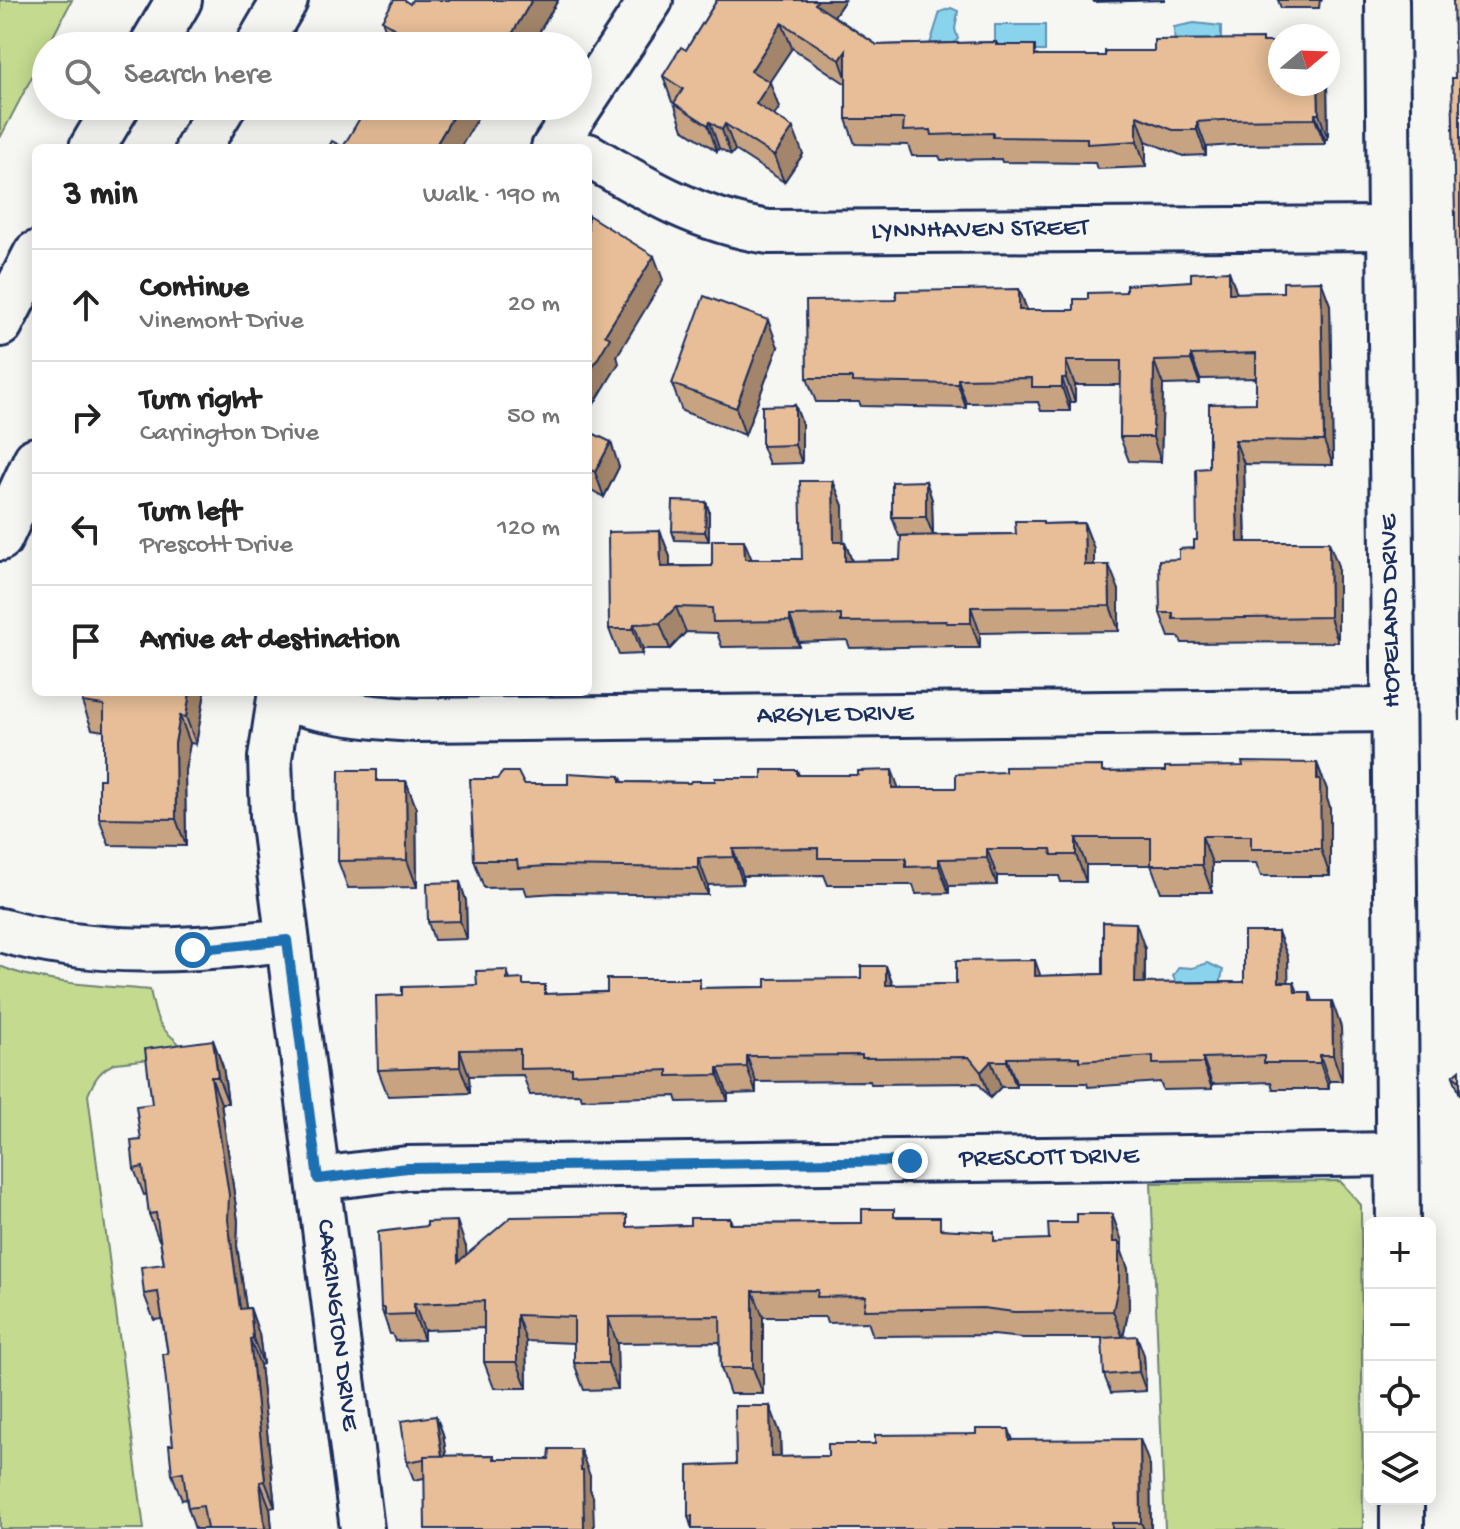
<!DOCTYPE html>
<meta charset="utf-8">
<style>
:root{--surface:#fff;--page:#f6f6f6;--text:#222;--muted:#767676;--line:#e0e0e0}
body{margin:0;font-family:"Gochi Hand",sans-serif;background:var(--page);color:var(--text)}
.controls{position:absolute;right:24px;bottom:24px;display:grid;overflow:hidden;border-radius:12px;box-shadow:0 4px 20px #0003}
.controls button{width:72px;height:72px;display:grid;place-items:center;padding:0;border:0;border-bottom:2px solid var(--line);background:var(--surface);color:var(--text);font:40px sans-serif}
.compass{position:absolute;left:1268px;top:24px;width:72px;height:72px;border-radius:50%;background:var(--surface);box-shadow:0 4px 20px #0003;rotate:71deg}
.stop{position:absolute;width:24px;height:24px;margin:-18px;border:6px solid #1f6fb2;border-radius:50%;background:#fff}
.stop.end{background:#1f6fb2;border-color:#fff;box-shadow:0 2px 8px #0008}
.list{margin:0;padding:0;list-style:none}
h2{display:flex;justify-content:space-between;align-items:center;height:104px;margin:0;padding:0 32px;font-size:34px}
h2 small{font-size:26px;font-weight:400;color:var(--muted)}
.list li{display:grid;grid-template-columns:52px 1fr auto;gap:24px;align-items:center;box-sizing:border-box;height:112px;padding:0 32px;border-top:2px solid var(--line)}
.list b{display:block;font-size:30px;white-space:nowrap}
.list p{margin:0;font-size:26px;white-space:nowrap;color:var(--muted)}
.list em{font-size:26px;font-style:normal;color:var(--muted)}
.icon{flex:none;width:44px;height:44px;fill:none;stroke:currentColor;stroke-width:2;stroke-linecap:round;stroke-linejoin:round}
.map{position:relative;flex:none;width:1460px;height:1529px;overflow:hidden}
.search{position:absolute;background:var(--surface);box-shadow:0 4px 20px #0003;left:32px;top:32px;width:560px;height:88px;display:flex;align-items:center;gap:20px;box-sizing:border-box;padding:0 28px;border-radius:44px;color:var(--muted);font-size:30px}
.panel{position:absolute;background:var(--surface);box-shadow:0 4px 20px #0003;left:32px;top:144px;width:560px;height:552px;border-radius:12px}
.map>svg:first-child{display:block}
.green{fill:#c3da8f;stroke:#6f8476;stroke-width:2}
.water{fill:#8ad3ec;stroke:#5e91b3;stroke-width:2}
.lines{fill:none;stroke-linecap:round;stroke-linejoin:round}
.minor-casing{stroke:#1b2f5e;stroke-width:48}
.major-casing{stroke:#1b2f5e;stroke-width:50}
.minor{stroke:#f6f6f2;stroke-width:42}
.major{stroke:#f6f6f2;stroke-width:44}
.wall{fill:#c7a382;stroke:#1b2f5e;stroke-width:2}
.shaded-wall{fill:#a2856a;stroke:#1b2f5e;stroke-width:2}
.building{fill:#e7be97;stroke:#1b2f5e;stroke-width:2}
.route{stroke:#1f6fb2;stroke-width:10}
.labels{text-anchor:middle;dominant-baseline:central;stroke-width:6;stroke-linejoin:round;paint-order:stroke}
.street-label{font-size:26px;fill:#1b2f5e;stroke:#f6f6f2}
</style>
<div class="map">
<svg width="1460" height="1529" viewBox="0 0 1460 1529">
<rect width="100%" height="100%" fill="#f6f6f2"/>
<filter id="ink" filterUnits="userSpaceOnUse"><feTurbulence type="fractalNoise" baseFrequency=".0125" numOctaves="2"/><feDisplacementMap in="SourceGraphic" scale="16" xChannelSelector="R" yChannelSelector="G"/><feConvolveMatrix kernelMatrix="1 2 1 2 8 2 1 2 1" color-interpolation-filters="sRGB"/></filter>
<g filter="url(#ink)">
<g class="green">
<path d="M 0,0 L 72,0 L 0,138 Z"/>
<path d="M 0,966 C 40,984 106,986 150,990 C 153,1002 155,1020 164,1029 C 172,1039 181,1042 186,1055 L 116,1063 C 100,1069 94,1080 88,1095 L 144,1529 L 0,1529 Z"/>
<path d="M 1340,1181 L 1361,1205 L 1363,1529 L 1165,1529 L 1151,1183 Z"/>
</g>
<g class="water">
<path d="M 951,8 L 958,11 L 955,29 L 958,39 L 953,44 L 930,44 L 940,12 Z"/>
<path d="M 1194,23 L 1221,26 L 1221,50 L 1175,50 L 1174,27 Z"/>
<rect x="995" y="25" width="50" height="26"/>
<path d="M 1208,963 L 1223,970 L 1220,984 L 1177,985 L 1173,976 L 1179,967 L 1192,968 Z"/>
</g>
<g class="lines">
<defs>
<g id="minor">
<path d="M 1387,0 L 1398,1223"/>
<path d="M 553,148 L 651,0"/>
<path d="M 588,155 C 646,190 701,222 769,232 L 1389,228"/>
<path d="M 280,692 L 270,758 L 272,816 L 362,1529"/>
<path d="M 279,698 C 323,712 369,718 416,720 L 1393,710"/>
<path d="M 0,930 C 97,958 189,951 287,940"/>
<path d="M 318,1179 L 407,1168 L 1397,1154"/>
<path d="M 1402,1499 L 1402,1529"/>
</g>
<g id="major">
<path d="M 152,46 L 179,0"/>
<path d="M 258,46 L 285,0"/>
<path d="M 92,148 L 117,106"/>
<path d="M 198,148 L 223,106"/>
<path d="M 0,324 L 36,254"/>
<path d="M 0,538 L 36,460"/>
</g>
</defs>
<use href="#minor" class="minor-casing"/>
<use href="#major" class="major-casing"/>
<use href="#minor" class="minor"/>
<use href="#major" class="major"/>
</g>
<g class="wall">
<path d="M 558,0 L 531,46 L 391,46 L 382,20 L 410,4 Z"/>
<path d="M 717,0 L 845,0 L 834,16 L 877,45 L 996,42 L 998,45 L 1039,56 L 1105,56 L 1263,42 L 1280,84 L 1327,84 L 1328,139 L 1325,139 L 1325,144 L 1233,145 L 1206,147 L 1206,155 L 1183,156 L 1146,141 L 1146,167 L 1097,169 L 1095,163 L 1002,162 L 1001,159 L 941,160 L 939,156 L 912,156 L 908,145 L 855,144 L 846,119 L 846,84 L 792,48 L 769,82 L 779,108 L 774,116 L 803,154 L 784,182 L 735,150 L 731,155 L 719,148 L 717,151 L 683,129 L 674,103 L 672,102 L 663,76 L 686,50 Z"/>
<path d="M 1093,0 L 1165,0 L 1094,2 Z"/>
<path d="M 1278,0 L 1323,0 L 1320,0 L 1319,8 L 1281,8 Z"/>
<path d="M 1229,271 L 1236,293 L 1283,292 L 1321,281 L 1330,305 L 1333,465 L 1244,464 L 1246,542 L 1338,566 L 1338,642 L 1182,643 L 1179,637 L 1169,637 L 1160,613 L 1179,559 L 1194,548 L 1197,540 L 1209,468 L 1256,403 L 1256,378 L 1200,379 L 1200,384 L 1163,385 L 1161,462 L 1129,461 L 1120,437 L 1121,385 L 1075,385 L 1075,402 L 1070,402 L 1070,411 L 1041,411 L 1038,402 L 966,403 L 966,408 L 861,406 L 859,402 L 816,402 L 807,378 L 896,300 L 1019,289 L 1027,310 L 1074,310 L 1088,299 L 1191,281 Z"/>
<path d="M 778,347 L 745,435 L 682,411 L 672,384 Z"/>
<path d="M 795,405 L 802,424 L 802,463 L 769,464 L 762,446 Z"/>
<path d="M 588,431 L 619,467 L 604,497 L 588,488 Z"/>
<path d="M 833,481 L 843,506 L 843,542 L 845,542 L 852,561 L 900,560 L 913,535 L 899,536 L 892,517 L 926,481 L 932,500 L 933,535 L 1016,534 L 1044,524 L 1084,523 L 1094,549 L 1094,565 L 1119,590 L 1119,631 L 980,633 L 980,648 L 955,648 L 954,646 L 850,648 L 847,640 L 799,642 L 799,646 L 722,647 L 717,633 L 686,632 L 670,649 L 643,649 L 642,654 L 619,655 L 609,629 L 660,531 L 670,557 L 670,566 L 712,566 L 751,559 L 802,559 Z"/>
<path d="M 706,502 L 709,511 L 709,541 L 675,540 L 672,531 Z"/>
<path d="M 84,692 L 205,692 L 196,744 L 190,743 L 185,770 L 186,846 L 109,845 L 99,818 L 104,779 L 104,731 L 92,729 L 82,702 Z"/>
<path d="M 1317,763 L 1327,790 L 1327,799 L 1330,807 L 1330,876 L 1261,876 L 1256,863 L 1212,863 L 1212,892 L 1161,892 L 1151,865 L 1086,865 L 1086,882 L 1061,882 L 1059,876 L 997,876 L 997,885 L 949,886 L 949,893 L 916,894 L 913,885 L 828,885 L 824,875 L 743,876 L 743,884 L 708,885 L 708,895 L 557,893 L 527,895 L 524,887 L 484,888 L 474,860 L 524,784 L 568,784 L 620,776 L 623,782 L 690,783 L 762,778 L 797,770 L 799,775 L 899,788 L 956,788 L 1104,772 L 1165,771 Z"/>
<path d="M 381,781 L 406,781 L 416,808 L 417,887 L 348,888 L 338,861 Z"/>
<path d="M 460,882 L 466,901 L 467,939 L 434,940 L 428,922 Z"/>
<path d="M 1278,932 L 1288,958 L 1288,982 L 1294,982 L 1298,992 L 1310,992 L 1313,1001 L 1341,1027 L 1342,1081 L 1329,1081 L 1329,1089 L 1273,1089 L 1271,1082 L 1212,1084 L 1212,1089 L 1163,1090 L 1160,1082 L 1088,1087 L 1087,1083 L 1016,1083 L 1016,1087 L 1001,1087 L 990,1098 L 978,1083 L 871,1084 L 870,1081 L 756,1082 L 756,1093 L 728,1094 L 728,1101 L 678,1102 L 676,1096 L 582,1099 L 580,1094 L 530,1095 L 523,1075 L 469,1076 L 470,1093 L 388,1096 L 378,1070 L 402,995 L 477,985 L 507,970 L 510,980 L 548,994 L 703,988 L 766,987 L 861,978 L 886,966 L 893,985 L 956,984 L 1041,976 L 1103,974 L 1145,949 L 1145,983 L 1244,982 Z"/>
<path d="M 213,1040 L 223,1067 L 228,1103 L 221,1103 L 238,1221 L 237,1246 L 246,1308 L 250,1308 L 259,1334 L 263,1364 L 260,1365 L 275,1507 L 270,1508 L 272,1529 L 195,1529 L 188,1508 L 186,1499 L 182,1500 L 172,1474 L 173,1445 L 168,1354 L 162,1319 L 154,1320 L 144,1294 L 164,1264 L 160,1240 L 159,1240 L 149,1214 L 147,1194 L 144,1195 L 134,1169 L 141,1140 L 152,1104 Z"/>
<path d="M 1460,1070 L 1460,1095 L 1453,1076 Z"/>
<path d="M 897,1217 L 944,1229 L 997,1241 L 1122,1241 L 1122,1252 L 1128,1269 L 1129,1308 L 1123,1337 L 1144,1355 L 1146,1391 L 1111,1393 L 1104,1375 L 1115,1338 L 1023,1338 L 993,1335 L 873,1336 L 868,1322 L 827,1323 L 825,1317 L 763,1317 L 763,1394 L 730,1394 L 721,1368 L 720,1342 L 617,1343 L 618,1389 L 584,1390 L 574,1363 L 574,1343 L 526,1341 L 527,1388 L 494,1388 L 484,1362 L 484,1328 L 424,1330 L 424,1340 L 395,1341 L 392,1334 L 390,1334 L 381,1308 L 466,1247 L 466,1255 L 631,1227 L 690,1225 L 730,1218 L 732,1224 L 862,1223 Z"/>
<path d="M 770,1406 L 780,1433 L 781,1457 L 828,1456 L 875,1444 L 976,1434 L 1009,1429 L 1013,1440 L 1150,1466 L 1151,1529 L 692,1529 L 688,1516 L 736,1464 Z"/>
<path d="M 436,1416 L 443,1434 L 446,1456 L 494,1455 L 496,1459 L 590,1476 L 590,1489 L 593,1497 L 424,1478 L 414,1480 L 407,1462 Z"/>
</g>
<g class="shaded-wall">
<path d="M 532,0 L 558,0 L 531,46 L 505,46 Z"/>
<path d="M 818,0 L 845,0 L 824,30 L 815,4 Z"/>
<path d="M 782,23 L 792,48 L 760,96 L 751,71 Z"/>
<path d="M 846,51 L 849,86 L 840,60 Z"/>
<path d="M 770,82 L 779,108 L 765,129 L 756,104 Z"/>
<path d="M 1318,84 L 1327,84 L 1328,139 L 1319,114 Z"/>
<path d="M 459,106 L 485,106 L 460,148 L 437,148 L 436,145 Z"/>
<path d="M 1315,114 L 1325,139 L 1325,144 L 1315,119 Z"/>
<path d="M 1137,116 L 1146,141 L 1146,167 L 1137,141 Z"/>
<path d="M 710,122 L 719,148 L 717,151 L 708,125 Z"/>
<path d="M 1197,122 L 1206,147 L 1206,155 L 1197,130 Z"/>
<path d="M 725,124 L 735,150 L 731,155 L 722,130 Z"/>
<path d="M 793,128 L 803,154 L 784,182 L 774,156 Z"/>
<path d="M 654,256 L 663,280 L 617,356 L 619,363 L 588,414 L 588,375 L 605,335 Z"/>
<path d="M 1229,271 L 1238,296 L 1229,293 Z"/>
<path d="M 1321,281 L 1330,305 L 1333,465 L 1324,441 Z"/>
<path d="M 1019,289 L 1028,313 L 1019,310 Z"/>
<path d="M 768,320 L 778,347 L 745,435 L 736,408 Z"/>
<path d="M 1191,355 L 1200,379 L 1200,384 L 1191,360 Z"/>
<path d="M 1066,361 L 1075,385 L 1075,402 L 1066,378 Z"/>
<path d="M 1154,361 L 1163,385 L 1161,462 L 1153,437 Z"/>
<path d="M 1062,378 L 1070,402 L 1070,411 L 1062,387 Z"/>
<path d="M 958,379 L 966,403 L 966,408 L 958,384 Z"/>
<path d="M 795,405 L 802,424 L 802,463 L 795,445 Z"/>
<path d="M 1235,440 L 1244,464 L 1246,567 L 1238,542 Z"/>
<path d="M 611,442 L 619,467 L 604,497 L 595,472 Z"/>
<path d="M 833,481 L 843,506 L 844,567 L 834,542 Z"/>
<path d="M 926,481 L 932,500 L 933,535 L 926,517 Z"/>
<path d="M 706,502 L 709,511 L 709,541 L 705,532 Z"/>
<path d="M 1084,523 L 1094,549 L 1094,590 L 1085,565 Z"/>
<path d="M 660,531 L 670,557 L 670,592 L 661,567 Z"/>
<path d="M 744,540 L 754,565 L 745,559 Z"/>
<path d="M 845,542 L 854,567 L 845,561 Z"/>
<path d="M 1329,542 L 1338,566 L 1338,642 L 1330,617 Z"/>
<path d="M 1109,565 L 1119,590 L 1119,631 L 1110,606 Z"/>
<path d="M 676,607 L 686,632 L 670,649 L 660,623 Z"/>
<path d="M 971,607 L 980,633 L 980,648 L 971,623 Z"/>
<path d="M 790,616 L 799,642 L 799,646 L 790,621 Z"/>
<path d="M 634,624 L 643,649 L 642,654 L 633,629 Z"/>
<path d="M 190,692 L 205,692 L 196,744 L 186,717 Z"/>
<path d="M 180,716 L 190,743 L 185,770 L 186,846 L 176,819 L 175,743 Z"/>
<path d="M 1317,763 L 1327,790 L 1327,799 L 1330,807 L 1330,876 L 1321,849 Z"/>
<path d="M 892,770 L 902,797 L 892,788 Z"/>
<path d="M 406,781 L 416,808 L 417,887 L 407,860 Z"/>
<path d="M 1202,836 L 1212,863 L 1212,892 L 1202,865 Z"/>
<path d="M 1076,838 L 1086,865 L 1086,882 L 1076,855 Z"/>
<path d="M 733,849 L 743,876 L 743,884 L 734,857 Z"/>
<path d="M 987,849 L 997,876 L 997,885 L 987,858 Z"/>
<path d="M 698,858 L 708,885 L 708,895 L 698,868 Z"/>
<path d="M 939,859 L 949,886 L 949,893 L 939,866 Z"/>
<path d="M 460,882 L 466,901 L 467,939 L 460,921 Z"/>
<path d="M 1136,923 L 1145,949 L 1144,1009 L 1135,983 Z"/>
<path d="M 1278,932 L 1288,958 L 1289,1008 L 1279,982 Z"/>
<path d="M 1035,960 L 1044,986 L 1035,976 Z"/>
<path d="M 886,966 L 895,992 L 886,985 Z"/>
<path d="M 1332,1001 L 1341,1027 L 1342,1081 L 1333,1055 Z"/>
<path d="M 213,1040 L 223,1067 L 228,1103 L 218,1077 Z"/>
<path d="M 460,1050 L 469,1076 L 470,1093 L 460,1067 Z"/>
<path d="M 1320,1055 L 1329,1081 L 1329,1089 L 1320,1063 Z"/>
<path d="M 747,1056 L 756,1082 L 756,1093 L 747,1067 Z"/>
<path d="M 1007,1058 L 1016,1083 L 1016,1087 L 1007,1061 Z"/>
<path d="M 1203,1058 L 1212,1084 L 1212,1089 L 1203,1063 Z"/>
<path d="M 991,1061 L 1001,1087 L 990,1098 L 981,1072 Z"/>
<path d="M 718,1068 L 728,1094 L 728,1101 L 718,1075 Z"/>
<path d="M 211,1077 L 221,1103 L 238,1221 L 237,1246 L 250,1335 L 240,1309 L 228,1220 Z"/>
<path d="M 1112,1214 L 1122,1241 L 1122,1252 L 1128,1269 L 1129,1308 L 1123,1338 L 1113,1311 Z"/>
<path d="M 457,1221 L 466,1247 L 468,1288 L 458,1262 Z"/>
<path d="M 753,1291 L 763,1317 L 763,1394 L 753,1368 Z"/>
<path d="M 414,1304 L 424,1330 L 424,1340 L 414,1314 Z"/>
<path d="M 250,1308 L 259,1334 L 263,1364 L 253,1338 Z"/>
<path d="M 517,1315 L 526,1341 L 527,1388 L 517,1362 Z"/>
<path d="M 608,1317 L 617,1343 L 618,1389 L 608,1363 Z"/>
<path d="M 1137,1336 L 1144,1355 L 1146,1391 L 1139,1372 Z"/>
<path d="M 250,1339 L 260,1365 L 275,1507 L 265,1481 Z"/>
<path d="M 770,1406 L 780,1433 L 781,1484 L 771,1457 Z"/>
<path d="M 436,1416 L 443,1434 L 449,1474 L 442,1456 Z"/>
<path d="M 1140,1439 L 1150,1466 L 1151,1529 L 1144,1529 L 1141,1523 Z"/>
<path d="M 580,1449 L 590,1476 L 590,1489 L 593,1497 L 594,1529 L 584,1529 Z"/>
<path d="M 260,1482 L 270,1508 L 272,1529 L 265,1529 Z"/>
</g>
<g class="building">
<path d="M 394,0 L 404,0 L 410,4 L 412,0 L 532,0 L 505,46 L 403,46 L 408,37 L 382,20 Z"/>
<path d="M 717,0 L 818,0 L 815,4 L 877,45 L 996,42 L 996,45 L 1035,45 L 1035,56 L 1105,56 L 1105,51 L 1154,51 L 1154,40 L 1262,39 L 1262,42 L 1280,42 L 1280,84 L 1318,84 L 1319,114 L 1315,114 L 1315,119 L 1223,120 L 1197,122 L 1197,130 L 1173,130 L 1137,116 L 1137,141 L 1087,144 L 1087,138 L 993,137 L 993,133 L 932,135 L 931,130 L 903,131 L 904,119 L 846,119 L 846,51 L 840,60 L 782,23 L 751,71 L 770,82 L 756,104 L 793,128 L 774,156 L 725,124 L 722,130 L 710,122 L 708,125 L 674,103 L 683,89 L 663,76 L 681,47 L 686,50 Z"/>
<path d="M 1453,0 L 1460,0 L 1460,721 L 1457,653 L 1459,402 L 1452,78 L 1455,78 Z"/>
<path d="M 367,106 L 459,106 L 436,145 L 441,148 L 328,148 L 332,141 L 343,147 Z"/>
<path d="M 588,215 L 654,256 L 605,335 L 610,338 L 588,375 Z"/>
<path d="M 1229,271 L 1229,293 L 1283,292 L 1283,282 L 1321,281 L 1324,441 L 1235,440 L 1238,542 L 1329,542 L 1330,617 L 1173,619 L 1173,613 L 1160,613 L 1159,560 L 1179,559 L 1179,549 L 1194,548 L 1194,540 L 1197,540 L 1196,469 L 1209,468 L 1209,404 L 1256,403 L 1256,353 L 1191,355 L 1191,360 L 1154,361 L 1153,437 L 1120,437 L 1121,361 L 1066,361 L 1066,378 L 1062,378 L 1062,387 L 1032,387 L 1032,378 L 958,379 L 958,384 L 852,382 L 852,378 L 807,378 L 806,301 L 896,300 L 896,291 L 1019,289 L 1019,310 L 1074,310 L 1074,299 L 1088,299 L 1088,293 L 1126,292 L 1126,285 L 1191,281 L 1191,273 Z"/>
<path d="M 704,296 L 768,320 L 736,408 L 672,384 Z"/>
<path d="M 795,405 L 795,445 L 762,446 L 762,406 Z"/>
<path d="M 588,431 L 611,442 L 595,472 L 588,468 Z"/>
<path d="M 800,481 L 833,481 L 834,542 L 845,542 L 845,561 L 900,560 L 901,536 L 1016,534 L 1015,521 L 1043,521 L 1043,524 L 1084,523 L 1085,565 L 1109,565 L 1110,606 L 971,607 L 971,623 L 946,623 L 946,621 L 841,622 L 841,615 L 790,616 L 790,621 L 713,622 L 712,608 L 676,607 L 660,623 L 634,624 L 633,629 L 609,629 L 608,532 L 660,531 L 661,567 L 712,566 L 712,540 L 744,540 L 745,559 L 802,559 Z"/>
<path d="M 926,481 L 926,517 L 892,517 L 892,482 Z"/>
<path d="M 673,501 L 706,502 L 705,532 L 672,531 Z"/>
<path d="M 84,692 L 190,692 L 186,717 L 180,716 L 175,743 L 176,819 L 99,818 L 99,779 L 104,779 L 104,705 L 82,702 Z"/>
<path d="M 1242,762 L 1317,763 L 1317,779 L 1320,779 L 1321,849 L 1251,849 L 1251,836 L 1202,836 L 1202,865 L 1151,865 L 1151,838 L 1076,838 L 1076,855 L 1052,855 L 1051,849 L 987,849 L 987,858 L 939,859 L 939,866 L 906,867 L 906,858 L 818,858 L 818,848 L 733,849 L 734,857 L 698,858 L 698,868 L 547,866 L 518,868 L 517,860 L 474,860 L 470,779 L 497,779 L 503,772 L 518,772 L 524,784 L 568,784 L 568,773 L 620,776 L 620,782 L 690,783 L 691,781 L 715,781 L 715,778 L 762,778 L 762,770 L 797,770 L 797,775 L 858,775 L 858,771 L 892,770 L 892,788 L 956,788 L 956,774 L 1005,772 L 1005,767 L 1102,766 L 1102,772 L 1165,771 L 1165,767 L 1243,766 Z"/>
<path d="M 339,770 L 377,770 L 377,781 L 406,781 L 407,860 L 338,861 Z"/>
<path d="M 460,882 L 460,921 L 428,922 L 427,883 Z"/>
<path d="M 1103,922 L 1136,923 L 1135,983 L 1244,982 L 1244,932 L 1278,932 L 1279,982 L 1294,982 L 1295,992 L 1310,992 L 1310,1001 L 1332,1001 L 1333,1055 L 1320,1055 L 1320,1063 L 1264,1063 L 1264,1056 L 1203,1058 L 1203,1063 L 1153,1064 L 1153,1056 L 1079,1061 L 1079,1057 L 1007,1058 L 1007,1061 L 991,1061 L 981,1072 L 969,1057 L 862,1058 L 862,1055 L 747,1056 L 747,1067 L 718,1068 L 718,1075 L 668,1076 L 668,1070 L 572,1074 L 572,1068 L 520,1069 L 520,1049 L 460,1050 L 460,1067 L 378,1070 L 376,996 L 402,995 L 402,987 L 477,985 L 476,971 L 507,970 L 507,980 L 523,979 L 523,985 L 545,985 L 545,994 L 607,992 L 607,979 L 700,979 L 700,988 L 766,987 L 766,979 L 861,978 L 861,966 L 886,966 L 886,985 L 956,984 L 956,961 L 1035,960 L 1035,976 L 1103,974 Z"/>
<path d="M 213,1040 L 218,1077 L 211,1077 L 229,1195 L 228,1220 L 240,1309 L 250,1308 L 253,1338 L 250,1339 L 265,1481 L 260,1482 L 265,1529 L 207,1529 L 203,1506 L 188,1508 L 183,1472 L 172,1474 L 169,1445 L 173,1445 L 163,1354 L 168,1354 L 158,1292 L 144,1294 L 141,1267 L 164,1264 L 156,1213 L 149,1214 L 143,1167 L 134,1169 L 131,1141 L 141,1140 L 136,1106 L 152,1104 L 145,1049 Z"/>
<path d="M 1460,1070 L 1460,1081 L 1453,1076 Z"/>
<path d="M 862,1209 L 894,1209 L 894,1217 L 940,1217 L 940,1229 L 994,1232 L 994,1241 L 1049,1239 L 1048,1223 L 1077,1223 L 1077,1214 L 1112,1214 L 1113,1242 L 1119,1242 L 1119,1282 L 1113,1311 L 1014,1312 L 983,1308 L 864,1310 L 866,1296 L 817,1297 L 818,1290 L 753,1291 L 753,1368 L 721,1368 L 720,1316 L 608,1317 L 608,1363 L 574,1363 L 574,1317 L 517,1315 L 517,1362 L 484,1362 L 484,1301 L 414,1304 L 414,1314 L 385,1315 L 385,1308 L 381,1308 L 378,1232 L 427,1226 L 427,1222 L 457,1221 L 458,1262 L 511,1217 L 627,1215 L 627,1227 L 690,1225 L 690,1218 L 730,1218 L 730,1224 L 862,1223 Z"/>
<path d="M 1137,1336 L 1139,1372 L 1104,1375 L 1102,1338 Z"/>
<path d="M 735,1406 L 770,1406 L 771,1457 L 828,1456 L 828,1444 L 875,1444 L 875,1435 L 976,1434 L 976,1429 L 1009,1429 L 1010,1440 L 1140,1439 L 1141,1523 L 1112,1523 L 1112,1529 L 692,1529 L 692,1516 L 688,1516 L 688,1466 L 736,1464 Z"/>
<path d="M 436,1416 L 442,1456 L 424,1456 L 424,1459 L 407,1462 L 401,1421 Z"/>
<path d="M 550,1449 L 580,1449 L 581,1470 L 583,1470 L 584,1529 L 425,1529 L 424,1456 L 494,1455 L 494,1459 L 549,1459 Z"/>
</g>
</g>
<g class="lines" filter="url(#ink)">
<path class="route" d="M 193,950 L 287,940 L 318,1179 L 407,1168 L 910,1161"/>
</g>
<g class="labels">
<g class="street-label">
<text transform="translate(980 231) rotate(-1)">LYNNHAVEN STREET</text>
<text transform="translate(1392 611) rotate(-91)">HOPELAND DRIVE</text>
<text transform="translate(835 716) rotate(-1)">ARGYLE DRIVE</text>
<text transform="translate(1049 1159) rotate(-1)">PRESCOTT DRIVE</text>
<text transform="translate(336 1325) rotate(83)">CARRINGTON DRIVE</text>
</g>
</g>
</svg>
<div class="controls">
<button>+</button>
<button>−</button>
<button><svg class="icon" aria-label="locate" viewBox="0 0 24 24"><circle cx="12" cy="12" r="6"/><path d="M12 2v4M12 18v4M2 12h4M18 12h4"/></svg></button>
<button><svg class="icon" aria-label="layers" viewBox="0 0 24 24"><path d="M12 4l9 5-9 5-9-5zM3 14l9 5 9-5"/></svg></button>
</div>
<svg class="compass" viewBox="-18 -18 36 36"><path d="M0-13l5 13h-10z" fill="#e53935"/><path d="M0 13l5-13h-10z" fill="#767676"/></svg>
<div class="stop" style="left:193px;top:950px"></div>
<div class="stop end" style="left:910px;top:1161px"></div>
<div class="search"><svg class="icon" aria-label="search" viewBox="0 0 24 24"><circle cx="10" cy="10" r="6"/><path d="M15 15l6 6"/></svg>Search here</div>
<section class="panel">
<h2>3 min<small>Walk · 190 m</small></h2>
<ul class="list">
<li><svg class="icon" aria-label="ahead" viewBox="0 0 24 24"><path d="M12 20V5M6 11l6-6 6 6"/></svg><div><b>Continue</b><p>Vinemont Drive</p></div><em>20 m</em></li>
<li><svg class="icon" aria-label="right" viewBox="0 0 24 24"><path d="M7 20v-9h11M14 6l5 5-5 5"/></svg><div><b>Turn right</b><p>Carrington Drive</p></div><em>50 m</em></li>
<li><svg class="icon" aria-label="left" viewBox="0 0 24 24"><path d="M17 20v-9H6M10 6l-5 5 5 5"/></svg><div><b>Turn left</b><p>Prescott Drive</p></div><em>120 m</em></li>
<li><svg class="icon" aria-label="arrive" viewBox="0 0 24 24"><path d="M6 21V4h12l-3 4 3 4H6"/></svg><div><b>Arrive at destination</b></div></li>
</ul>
</section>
</div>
